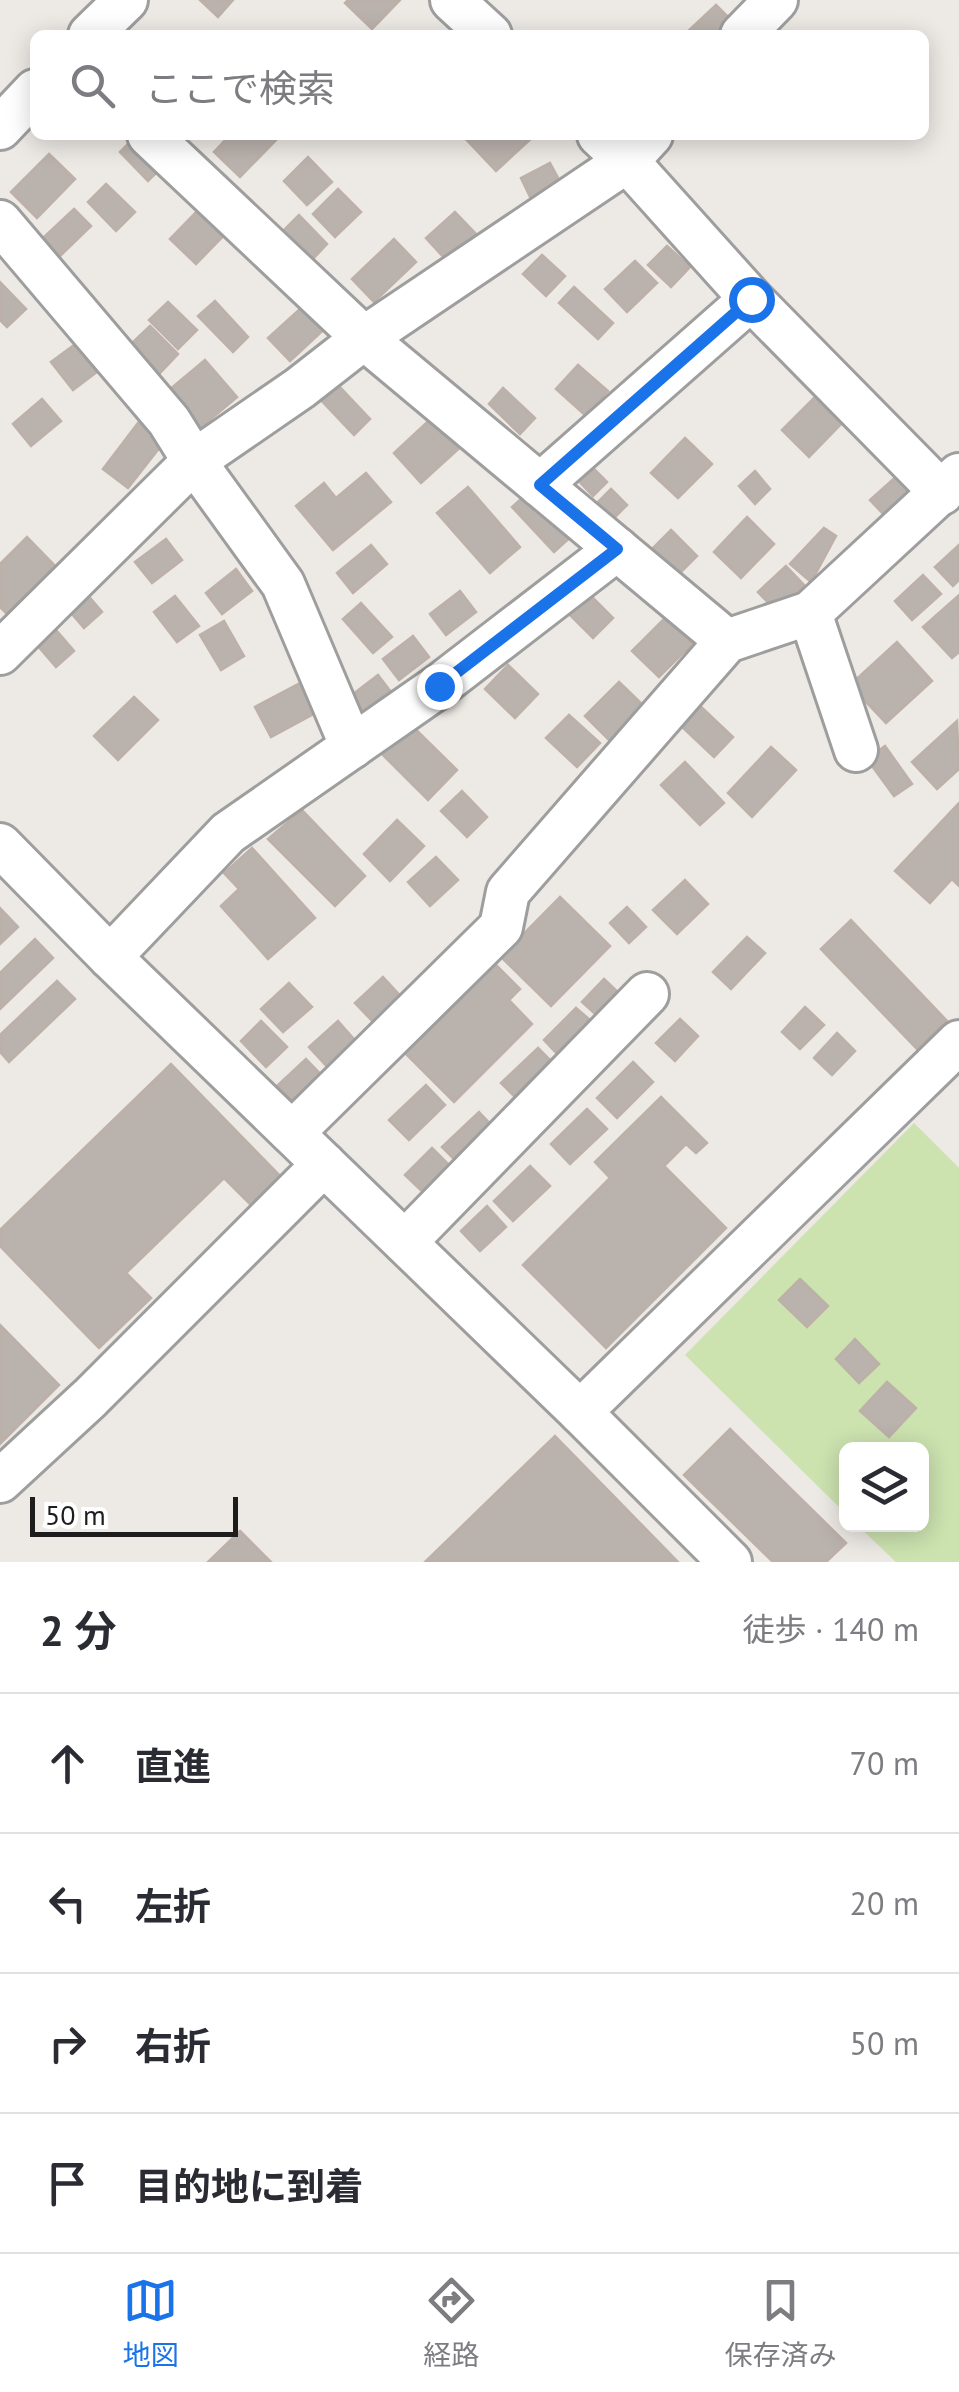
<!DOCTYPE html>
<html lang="ja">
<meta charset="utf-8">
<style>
:root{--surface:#fff;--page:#f7f7f7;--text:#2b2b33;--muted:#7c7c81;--line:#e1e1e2;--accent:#1a73e8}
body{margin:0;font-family:"PT Sans","Noto Sans JP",sans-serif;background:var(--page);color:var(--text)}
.controls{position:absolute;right:30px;bottom:30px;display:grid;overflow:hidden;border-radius:15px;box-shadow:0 5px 25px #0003}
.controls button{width:90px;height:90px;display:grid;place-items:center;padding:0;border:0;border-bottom:2px solid var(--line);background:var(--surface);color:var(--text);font:50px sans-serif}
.scale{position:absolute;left:30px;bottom:25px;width:208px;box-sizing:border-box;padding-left:10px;border:5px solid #1d1d1d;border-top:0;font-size:28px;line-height:35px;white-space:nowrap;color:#1d1d1d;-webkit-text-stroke:8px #fff;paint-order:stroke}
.stop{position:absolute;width:30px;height:30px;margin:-22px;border:8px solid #1a73e8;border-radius:50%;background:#fff}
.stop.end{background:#1a73e8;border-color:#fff;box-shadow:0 2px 10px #0008}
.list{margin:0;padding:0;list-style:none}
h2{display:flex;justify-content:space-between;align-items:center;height:130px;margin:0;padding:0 40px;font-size:42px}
h2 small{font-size:32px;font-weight:400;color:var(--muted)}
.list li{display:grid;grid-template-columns:65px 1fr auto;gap:30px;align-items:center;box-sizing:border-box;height:140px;padding:0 40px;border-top:2px solid var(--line)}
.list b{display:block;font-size:38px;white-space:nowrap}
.list em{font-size:32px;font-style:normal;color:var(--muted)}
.icon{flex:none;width:55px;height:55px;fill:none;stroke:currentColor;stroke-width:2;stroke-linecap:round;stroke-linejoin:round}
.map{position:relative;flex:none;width:959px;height:1562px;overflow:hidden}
.search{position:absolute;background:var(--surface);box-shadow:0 5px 25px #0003;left:30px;right:30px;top:30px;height:110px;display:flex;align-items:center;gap:25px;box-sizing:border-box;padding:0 35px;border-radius:15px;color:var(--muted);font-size:38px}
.sheet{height:690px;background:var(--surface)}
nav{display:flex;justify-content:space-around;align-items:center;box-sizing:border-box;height:140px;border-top:2px solid var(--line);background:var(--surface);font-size:28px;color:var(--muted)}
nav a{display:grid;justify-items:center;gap:5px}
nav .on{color:var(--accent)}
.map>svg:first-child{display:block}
.grass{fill:#cce2af}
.building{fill:#bab2ad;stroke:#bdb0a8;stroke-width:2.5}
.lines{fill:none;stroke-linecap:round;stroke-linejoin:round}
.minor-casing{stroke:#9e9e9e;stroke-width:48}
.minor{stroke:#fff;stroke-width:42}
.route{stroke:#1a73e8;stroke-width:12}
</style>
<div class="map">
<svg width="959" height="1562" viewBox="0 0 959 1562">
<rect width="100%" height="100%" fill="#ede9e4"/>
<path class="grass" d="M 914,1123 L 959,1168 L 959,1562 L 896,1562 L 857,1525 L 922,1524 L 922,1450 L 846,1450 L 846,1514 L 685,1355 Z"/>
<g class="building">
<path d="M 200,0 L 233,0 L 218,17 Z"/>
<path d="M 348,0 L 400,0 L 372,29 L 345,3 Z"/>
<path d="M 716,5 L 735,24 L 723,35 L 684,35 Z"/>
<path d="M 137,135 L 167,162 L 148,181 L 120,152 Z"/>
<path d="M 230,135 L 273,135 L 277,139 L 240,177 L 214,152 Z"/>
<path d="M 462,135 L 535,135 L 496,171 Z"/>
<path d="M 49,154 L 75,179 L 37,218 L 11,192 Z"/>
<path d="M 308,157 L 332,182 L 307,205 L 284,181 Z"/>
<path d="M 550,163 L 563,187 L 533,203 L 521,178 Z"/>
<path d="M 106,184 L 135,212 L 116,231 L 88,202 Z"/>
<path d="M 338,189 L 361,212 L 335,237 L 313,214 Z"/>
<path d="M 207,201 L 233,226 L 196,264 L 170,239 Z"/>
<path d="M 74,209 L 91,226 L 60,256 L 43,238 Z"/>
<path d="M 455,212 L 476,234 L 447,261 L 426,238 Z"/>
<path d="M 299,215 L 327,244 L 309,263 L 280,234 Z"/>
<path d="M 394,239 L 416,262 L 374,302 L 352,279 Z"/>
<path d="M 667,246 L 690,267 L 671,287 L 648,265 Z"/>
<path d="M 542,255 L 565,276 L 546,296 L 523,274 Z"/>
<path d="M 635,261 L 657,283 L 627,312 L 605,289 Z"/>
<path d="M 0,282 L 26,309 L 7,327 L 0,320 Z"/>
<path d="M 574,287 L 613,323 L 598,339 L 559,303 Z"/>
<path d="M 311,299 L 332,322 L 290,361 L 268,338 Z"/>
<path d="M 215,301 L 248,337 L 233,352 L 198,316 Z"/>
<path d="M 168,302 L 197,330 L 178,349 L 149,320 Z"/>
<path d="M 150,326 L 178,354 L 160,373 L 131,344 Z"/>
<path d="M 85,337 L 106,365 L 73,390 L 51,362 Z"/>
<path d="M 205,360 L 237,397 L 200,428 L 168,391 Z"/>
<path d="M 578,365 L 608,391 L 585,415 L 556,389 Z"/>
<path d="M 337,384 L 370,419 L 354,435 L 320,399 Z"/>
<path d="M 503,388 L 535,418 L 520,434 L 489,404 Z"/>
<path d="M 816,396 L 843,422 L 809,457 L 782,430 Z"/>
<path d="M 42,399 L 61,421 L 31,446 L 13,424 Z"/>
<path d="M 437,413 L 465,443 L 421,483 L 394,453 Z"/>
<path d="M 138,423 L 164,442 L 128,488 L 103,469 Z"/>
<path d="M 685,438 L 712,464 L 678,498 L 651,473 Z"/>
<path d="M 591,466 L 607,482 L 593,496 L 577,479 Z"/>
<path d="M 755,471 L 770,489 L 755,504 L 739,486 Z"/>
<path d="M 366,473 L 391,502 L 333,550 L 296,506 L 324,483 L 336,498 Z"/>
<path d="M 899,474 L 916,493 L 888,519 L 870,500 Z"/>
<path d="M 468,487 L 520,547 L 490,573 L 437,513 Z"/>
<path d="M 611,489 L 627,505 L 613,519 L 597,503 Z"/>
<path d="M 531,490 L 573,535 L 554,552 L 512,507 Z"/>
<path d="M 747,517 L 774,544 L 741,578 L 714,552 Z"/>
<path d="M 824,528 L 836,536 L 811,582 L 790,564 Z"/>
<path d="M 671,530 L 697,556 L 677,576 L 651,550 Z"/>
<path d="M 27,537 L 62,573 L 14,621 L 0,607 L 0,564 Z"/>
<path d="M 166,539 L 182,560 L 152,583 L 135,562 Z"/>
<path d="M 371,545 L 387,564 L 353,593 L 337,573 Z"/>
<path d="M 959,545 L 959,580 L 953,586 L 935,567 Z"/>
<path d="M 786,566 L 804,585 L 776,611 L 758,592 Z"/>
<path d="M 236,569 L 252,591 L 222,614 L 206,593 Z"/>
<path d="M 923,575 L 941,594 L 912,620 L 895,601 Z"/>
<path d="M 460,591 L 476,612 L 446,635 L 430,614 Z"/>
<path d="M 85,592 L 102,612 L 84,628 L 67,608 Z"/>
<path d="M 588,593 L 613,618 L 593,638 L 567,612 Z"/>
<path d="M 175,596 L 199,626 L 177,642 L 154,612 Z"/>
<path d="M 958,596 L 959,652 L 952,658 L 923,627 Z"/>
<path d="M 361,603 L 392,637 L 373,653 L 343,619 Z"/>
<path d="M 666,617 L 693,643 L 659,677 L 632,651 Z"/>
<path d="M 224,621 L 244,656 L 221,670 L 200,635 Z"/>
<path d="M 56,630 L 74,651 L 56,667 L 38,646 Z"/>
<path d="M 413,636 L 429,657 L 399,680 L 383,659 Z"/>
<path d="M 897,642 L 932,681 L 886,723 L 850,685 Z"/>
<path d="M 508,665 L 538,694 L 515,718 L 485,689 Z"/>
<path d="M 378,675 L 394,696 L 364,719 L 348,698 Z"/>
<path d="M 306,680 L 321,710 L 271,737 L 255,707 Z"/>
<path d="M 619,682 L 646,708 L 612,743 L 585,716 Z"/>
<path d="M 134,697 L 158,720 L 118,760 L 94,736 Z"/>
<path d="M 699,705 L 733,737 L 714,757 L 680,725 Z"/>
<path d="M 569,715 L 600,743 L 577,767 L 546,738 Z"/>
<path d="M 957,721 L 959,769 L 937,789 L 912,762 Z"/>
<path d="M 410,724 L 457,770 L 428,800 L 381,753 Z"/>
<path d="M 885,746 L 912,784 L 894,796 L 867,759 Z"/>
<path d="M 771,747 L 796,770 L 752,817 L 728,793 Z"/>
<path d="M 685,762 L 724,803 L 700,825 L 661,785 Z"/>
<path d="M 462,791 L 487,817 L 467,837 L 441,811 Z"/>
<path d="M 959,803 L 959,886 L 952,879 L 930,903 L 895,871 Z"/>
<path d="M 302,810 L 365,876 L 335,906 L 268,839 Z"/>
<path d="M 397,820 L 424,846 L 390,881 L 364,854 Z"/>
<path d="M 252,848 L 315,918 L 268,959 L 221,906 L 239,889 L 224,873 Z"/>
<path d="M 436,857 L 458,880 L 430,906 L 408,882 Z"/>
<path d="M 685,880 L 708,904 L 677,934 L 653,910 Z"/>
<path d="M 560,897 L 610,946 L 551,1006 L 501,957 Z"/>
<path d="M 627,907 L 646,927 L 629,943 L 610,923 Z"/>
<path d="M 0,908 L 18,927 L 0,944 Z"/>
<path d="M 851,920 L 947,1021 L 917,1049 L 821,949 Z"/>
<path d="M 747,937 L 765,953 L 731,989 L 713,972 Z"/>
<path d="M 35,939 L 53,958 L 0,1009 L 0,973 Z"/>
<path d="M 493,962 L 520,989 L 509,1000 L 532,1024 L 454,1102 L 403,1051 Z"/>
<path d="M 383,977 L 405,1001 L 377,1026 L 355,1003 Z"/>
<path d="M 604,979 L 624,998 L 603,1021 L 582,1002 Z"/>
<path d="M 57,981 L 75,999 L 9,1062 L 0,1052 L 0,1035 Z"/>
<path d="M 289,983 L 312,1007 L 283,1032 L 261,1009 Z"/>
<path d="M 805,1007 L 824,1025 L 800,1049 L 782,1032 Z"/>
<path d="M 576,1008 L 597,1026 L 563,1060 L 544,1040 Z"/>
<path d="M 680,1019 L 698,1036 L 675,1061 L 656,1043 Z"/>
<path d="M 261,1021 L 287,1047 L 266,1067 L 241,1041 Z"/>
<path d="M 338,1021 L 359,1045 L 331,1071 L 309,1047 Z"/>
<path d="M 837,1033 L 855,1051 L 832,1075 L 814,1058 Z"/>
<path d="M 538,1048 L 558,1068 L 521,1103 L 501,1083 Z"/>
<path d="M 306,1059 L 329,1083 L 300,1109 L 278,1085 Z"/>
<path d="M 633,1062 L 653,1082 L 617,1118 L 597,1098 Z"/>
<path d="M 171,1064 L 284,1180 L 254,1208 L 224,1178 L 126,1273 L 151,1298 L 99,1348 L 0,1246 L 0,1230 Z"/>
<path d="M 426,1085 L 445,1105 L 409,1140 L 389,1120 Z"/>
<path d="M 661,1097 L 707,1143 L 696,1153 L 686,1144 L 664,1166 L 726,1228 L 606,1348 L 523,1265 L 610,1178 L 595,1162 Z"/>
<path d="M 587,1109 L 607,1129 L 570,1164 L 551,1144 Z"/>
<path d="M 479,1112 L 498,1132 L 462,1167 L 442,1147 Z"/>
<path d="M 432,1148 L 454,1170 L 427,1196 L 405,1175 Z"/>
<path d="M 530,1166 L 550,1186 L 513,1221 L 494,1201 Z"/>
<path d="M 487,1206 L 506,1227 L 480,1251 L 461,1231 Z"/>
<path d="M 800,1279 L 828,1306 L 807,1327 L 779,1300 Z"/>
<path d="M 0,1325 L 59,1385 L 0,1444 Z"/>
<path d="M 855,1339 L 879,1364 L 859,1383 L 836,1359 Z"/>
<path d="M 887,1382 L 916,1408 L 889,1437 L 860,1411 Z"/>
<path d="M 730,1429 L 846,1543 L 826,1562 L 773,1562 L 684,1475 Z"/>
<path d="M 555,1436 L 678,1562 L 425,1562 Z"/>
<path d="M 240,1531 L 271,1562 L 208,1562 Z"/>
</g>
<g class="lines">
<defs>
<g id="minor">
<path d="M 452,0 L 490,35"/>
<path d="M 90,35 L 126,0"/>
<path d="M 742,35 L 776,0"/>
<path d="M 0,128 L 35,91"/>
<path d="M 149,135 L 364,338 L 727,641"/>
<path d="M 599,135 L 627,161 L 751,299 L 942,493"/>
<path d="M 0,222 L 169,421 L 194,461 L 283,584 L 352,747"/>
<path d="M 540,485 L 751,299"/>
<path d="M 810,613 L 856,750"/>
<path d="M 0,653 L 194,461 L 300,388 L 364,338 L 627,161 L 651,135"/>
<path d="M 0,845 L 110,957 L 580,1412 L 730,1562"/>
<path d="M 110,957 L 228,833 L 439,686 L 617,549"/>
<path d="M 292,1133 L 501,927 L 508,892 L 727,641 L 810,613 L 959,475"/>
<path d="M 405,1242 L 647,994"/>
<path d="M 580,1412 L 959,1042"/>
<path d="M 0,1481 L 90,1398 L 324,1164"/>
</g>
</defs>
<use href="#minor" class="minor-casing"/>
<use href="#minor" class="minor"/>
</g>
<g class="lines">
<path class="route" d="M 439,686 L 617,549 L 540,485 L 751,299"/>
</g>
</svg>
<div class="controls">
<button><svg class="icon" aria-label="layers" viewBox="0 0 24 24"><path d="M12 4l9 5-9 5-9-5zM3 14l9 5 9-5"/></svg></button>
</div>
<div class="scale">50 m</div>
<div class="stop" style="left:751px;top:299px"></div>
<div class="stop end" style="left:439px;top:686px"></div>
<div class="search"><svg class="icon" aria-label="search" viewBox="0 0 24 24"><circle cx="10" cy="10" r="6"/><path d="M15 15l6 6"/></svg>ここで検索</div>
</div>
<section class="sheet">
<h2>2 分<small>徒歩 · 140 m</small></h2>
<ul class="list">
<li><svg class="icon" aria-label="ahead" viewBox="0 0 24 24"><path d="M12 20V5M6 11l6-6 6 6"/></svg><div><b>直進</b></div><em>70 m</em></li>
<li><svg class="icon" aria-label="left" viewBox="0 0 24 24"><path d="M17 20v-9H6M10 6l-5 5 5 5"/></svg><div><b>左折</b></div><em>20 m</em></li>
<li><svg class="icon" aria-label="right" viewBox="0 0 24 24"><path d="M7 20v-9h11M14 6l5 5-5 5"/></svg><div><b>右折</b></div><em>50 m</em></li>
<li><svg class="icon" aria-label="arrive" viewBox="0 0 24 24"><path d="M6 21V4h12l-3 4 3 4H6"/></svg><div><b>目的地に到着</b></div></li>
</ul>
</section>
<nav>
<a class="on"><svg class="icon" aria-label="map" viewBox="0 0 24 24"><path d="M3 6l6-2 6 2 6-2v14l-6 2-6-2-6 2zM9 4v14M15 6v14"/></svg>地図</a>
<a><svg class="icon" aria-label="directions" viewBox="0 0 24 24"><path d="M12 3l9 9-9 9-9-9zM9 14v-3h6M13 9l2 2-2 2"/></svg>経路</a>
<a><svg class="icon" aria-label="saved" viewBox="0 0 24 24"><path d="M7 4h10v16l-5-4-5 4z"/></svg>保存済み</a>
</nav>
